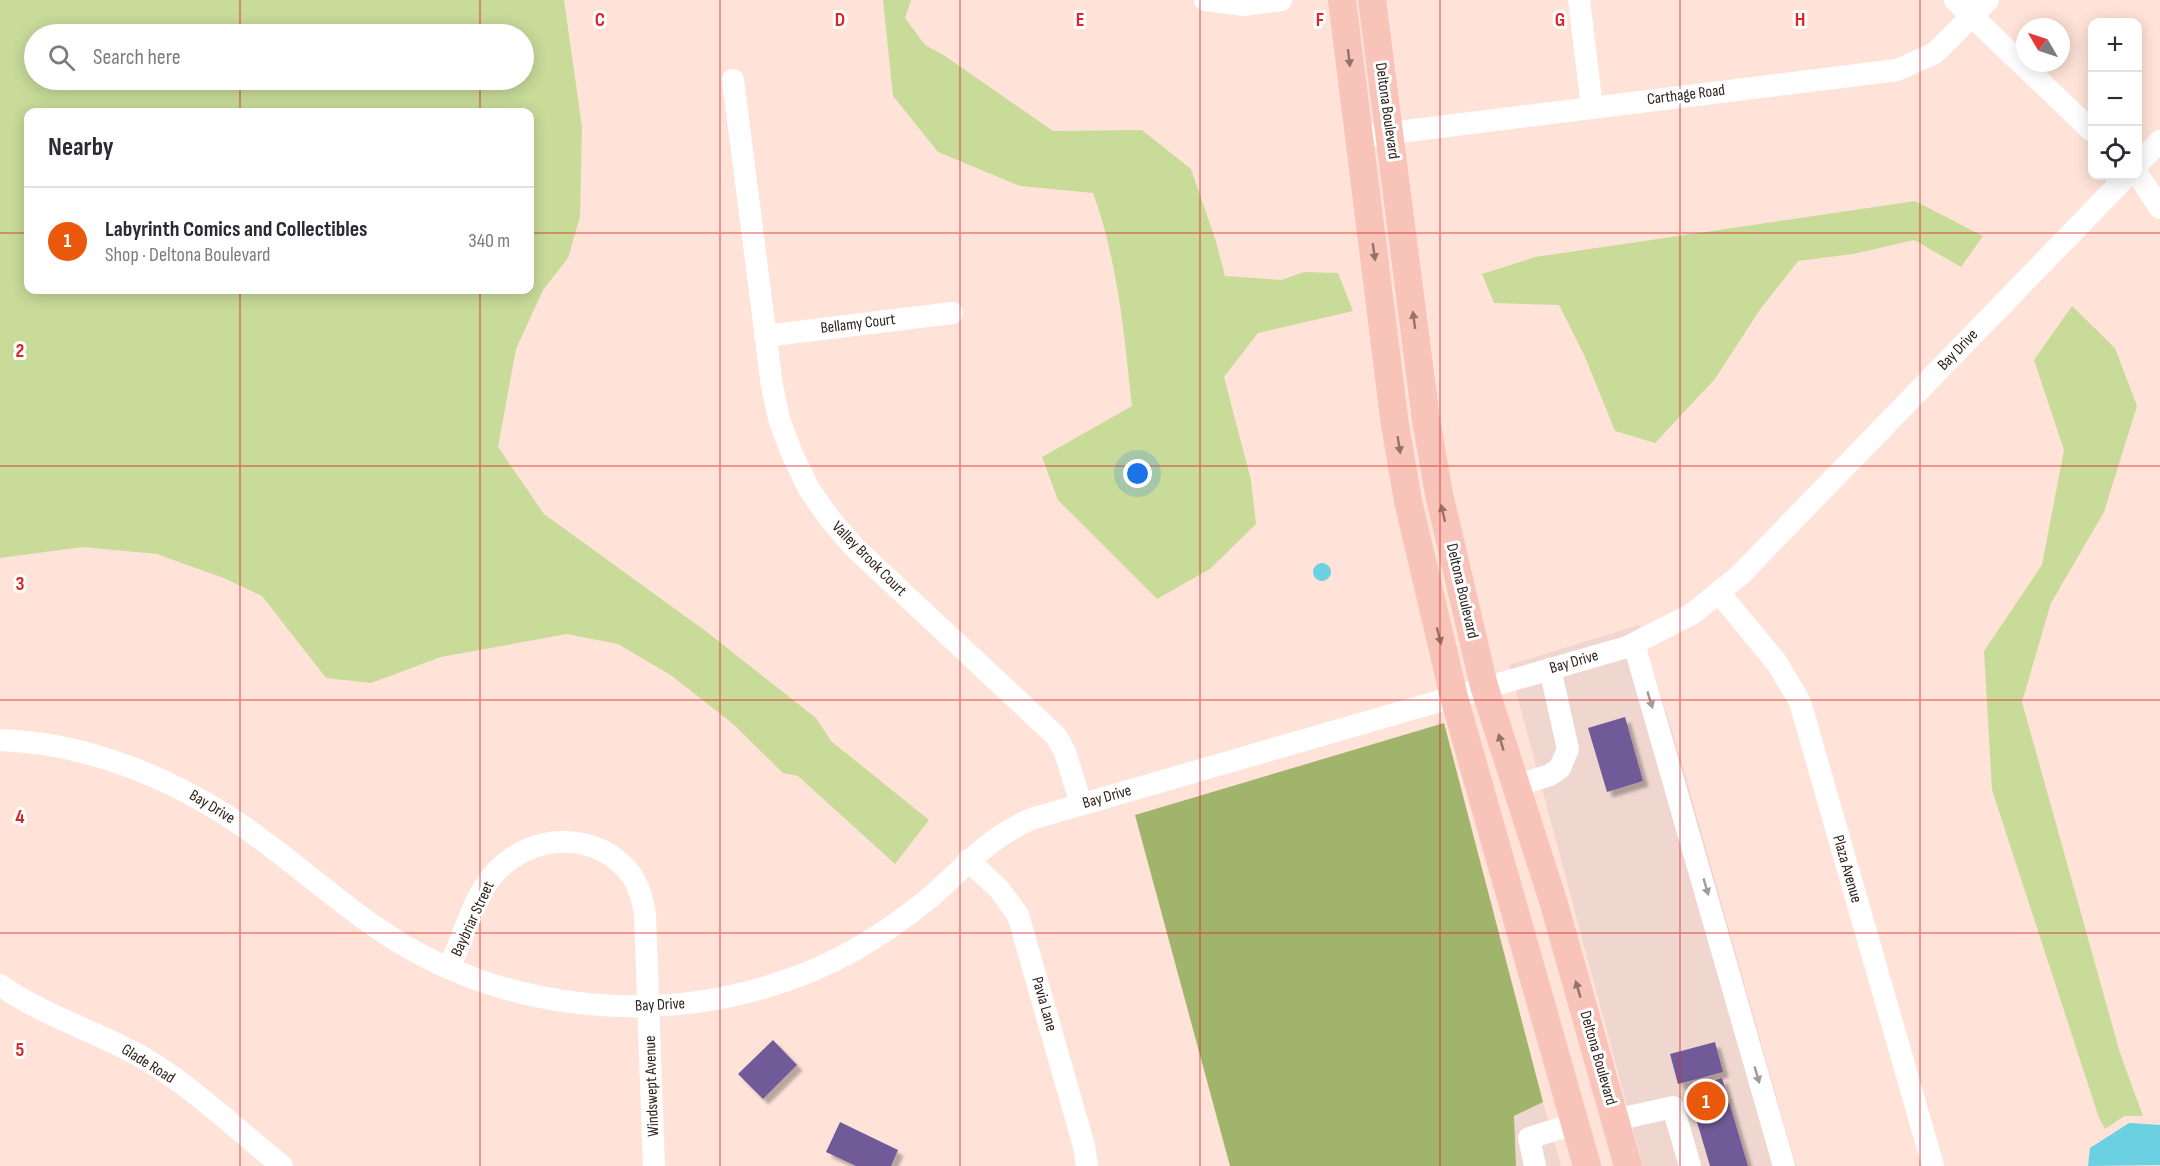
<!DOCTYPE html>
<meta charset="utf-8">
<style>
:root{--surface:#fff;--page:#f7f7f7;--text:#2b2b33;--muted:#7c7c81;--line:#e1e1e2;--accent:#ea580c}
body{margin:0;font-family:"Sofia Sans Condensed",sans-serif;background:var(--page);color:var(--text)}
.controls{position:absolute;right:18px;top:18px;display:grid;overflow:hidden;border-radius:12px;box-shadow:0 3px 15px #0003}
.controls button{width:54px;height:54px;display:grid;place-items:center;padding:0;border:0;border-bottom:2px solid var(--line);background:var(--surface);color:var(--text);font:30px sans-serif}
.compass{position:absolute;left:2016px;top:18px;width:54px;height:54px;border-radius:50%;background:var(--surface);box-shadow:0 3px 15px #0003;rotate:309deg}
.you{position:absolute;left:1138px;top:474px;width:21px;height:21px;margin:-15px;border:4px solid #fff;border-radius:50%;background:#1a73e8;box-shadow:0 0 0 9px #1a73e833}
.badge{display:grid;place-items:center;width:39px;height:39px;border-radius:50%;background:var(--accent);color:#fff;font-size:20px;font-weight:700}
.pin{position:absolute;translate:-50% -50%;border:3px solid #fff;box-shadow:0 2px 6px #0006}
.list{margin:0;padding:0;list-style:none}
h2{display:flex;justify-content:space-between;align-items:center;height:78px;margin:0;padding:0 24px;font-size:26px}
h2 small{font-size:20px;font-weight:400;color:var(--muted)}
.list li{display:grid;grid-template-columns:39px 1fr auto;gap:18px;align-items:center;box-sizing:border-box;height:108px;padding:0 24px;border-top:2px solid var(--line)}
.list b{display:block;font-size:22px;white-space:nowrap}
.list p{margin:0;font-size:20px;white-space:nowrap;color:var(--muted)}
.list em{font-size:20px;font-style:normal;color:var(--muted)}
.icon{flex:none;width:33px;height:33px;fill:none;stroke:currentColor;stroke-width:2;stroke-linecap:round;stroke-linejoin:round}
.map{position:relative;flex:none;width:2160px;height:1166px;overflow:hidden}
.search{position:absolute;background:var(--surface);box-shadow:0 3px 15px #0003;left:24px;top:24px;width:510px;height:66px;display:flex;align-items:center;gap:15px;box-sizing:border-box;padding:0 21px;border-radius:33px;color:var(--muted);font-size:22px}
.panel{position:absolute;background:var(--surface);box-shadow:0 3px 15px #0003;left:24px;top:108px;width:510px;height:186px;border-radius:12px}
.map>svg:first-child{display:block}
.commercial{fill:#efd6ce}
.green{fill:#c8db99;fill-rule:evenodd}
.forest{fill:#a0b46c}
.water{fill:#6ad0e2}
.building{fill:#705a97;filter:url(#shadow)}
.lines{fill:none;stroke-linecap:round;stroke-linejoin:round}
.minor{stroke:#fff;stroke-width:22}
.major{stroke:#f8c4b9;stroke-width:28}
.oneway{fill:#93736a}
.oneway2{fill:#a19c99}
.grid{fill:none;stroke:#d62828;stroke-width:1.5;stroke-opacity:0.55}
.labels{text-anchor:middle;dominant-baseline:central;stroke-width:6;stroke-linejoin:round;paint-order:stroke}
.street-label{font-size:16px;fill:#2e221c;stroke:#fff}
.grid-label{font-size:20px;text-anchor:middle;font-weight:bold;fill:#d62828;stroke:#fff;stroke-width:6;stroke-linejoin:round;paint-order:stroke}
</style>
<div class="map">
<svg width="2160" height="1166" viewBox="0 0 2160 1166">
<defs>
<filter id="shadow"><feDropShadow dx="5.5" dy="5.5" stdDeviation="1.5" flood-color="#0004"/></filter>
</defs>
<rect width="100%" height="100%" fill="#ffe3d8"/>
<g class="commercial">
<path d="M 1639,625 L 1681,760 L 1796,1166 L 1643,1166 L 1509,665 Z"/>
<path d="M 1543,1102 L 1561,1166 L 1516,1166 L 1514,1116 Z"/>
</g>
<g class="green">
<path d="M 0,0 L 564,0 L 582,127 L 580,217 L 568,258 L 543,290 L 516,349 L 498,447 L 544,514 L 707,632 L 816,718 L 831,741 L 929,820 L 895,864 L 798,776 L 783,773 L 733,724 L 672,676 L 618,644 L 567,634 L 441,657 L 371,683 L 326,678 L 262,596 L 226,579 L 157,554 L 83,547 L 0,558 ZM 524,34 L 524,80 L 34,80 L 34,34 ZM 28,112 L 530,112 L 530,290 L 28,290 Z"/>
<path d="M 883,0 L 911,0 L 905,18 L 925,45 L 945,56 L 1053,131 L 1142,130 L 1191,169 L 1215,238 L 1225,276 L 1281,280 L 1304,272 L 1338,273 L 1353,311 L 1258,333 L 1224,377 L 1251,480 L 1256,524 L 1210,569 L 1157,599 L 1058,500 L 1042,457 L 1132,406 C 1124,334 1118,261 1093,193 L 1020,186 L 938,152 L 893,96 Z"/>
<path d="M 1915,201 L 1983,236 L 1961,267 L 1914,240 L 1853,254 L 1798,261 L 1759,311 L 1715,379 L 1655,443 L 1615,431 L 1585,357 L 1559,305 L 1494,303 L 1482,274 L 1535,257 Z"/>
<path d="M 2072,306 L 2115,348 L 2137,406 L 2104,512 L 2051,603 L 2022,702 L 2120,1053 L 2143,1116 L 2124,1116 L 2105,1129 L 2099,1118 L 1992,790 L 1984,651 L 2042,565 L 2064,450 L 2034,360 Z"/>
</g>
<path class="forest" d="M 1444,723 L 1543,1102 L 1514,1116 L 1516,1166 L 1230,1166 L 1135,815 Z"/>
<g class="water">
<circle cx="1322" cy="572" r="9"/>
<path d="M 2129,1123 L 2160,1125 L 2160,1165 L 2088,1166 L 2090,1148 Z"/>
</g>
<g class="building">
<path d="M 1625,717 L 1643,781 L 1607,792 L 1588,728 Z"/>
<path d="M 773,1040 L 797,1065 L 763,1099 L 738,1074 Z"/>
<path d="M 1715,1042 L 1723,1072 L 1678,1084 L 1670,1054 Z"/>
<path d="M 1722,1078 L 1748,1166 L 1710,1166 L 1687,1088 Z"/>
<path d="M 840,1122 L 898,1150 L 891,1166 L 856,1166 L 826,1152 Z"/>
</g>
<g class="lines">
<g class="minor">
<path d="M 1205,0 L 1244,5 L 1281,0"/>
<path d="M 1579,0 L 1592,107"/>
<path d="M 1955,0 L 2092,131"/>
<path d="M 733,80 L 772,386 L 779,419 L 792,454 L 809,489 L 830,519 L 854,547 L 1056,736 L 1065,752 L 1081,804"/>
<path d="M 1359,137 L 1897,70 L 1935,53 L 1988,0"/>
<path d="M 2138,164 L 2160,141"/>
<path d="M 2138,175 L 2160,208"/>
<path d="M 765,336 L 952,313"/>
<path d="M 1720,594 L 1777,663 L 1800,702 L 1933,1166"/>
<path d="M 1634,644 L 1784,1166"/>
<path d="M 0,740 C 85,743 168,776 238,823 C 286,855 329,895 377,928 C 494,1009 647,1027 782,982 C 834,965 884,935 927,900 C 966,867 983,841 1031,819 L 1627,647 L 1692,614 L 1740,575 L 2127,176"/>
<path d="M 1515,786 L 1550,775 L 1560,768 L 1568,749 L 1550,669"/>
<path d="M 968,860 L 999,889 L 1018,915 L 1084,1146 L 1087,1166"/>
<path d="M 449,968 C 463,938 473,897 495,873 C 532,832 599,830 632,876 C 640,888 643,901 645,915 L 654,1166"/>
<path d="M 0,985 C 44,1016 93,1030 140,1056 C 191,1085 236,1129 282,1166"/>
<path d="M 1615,1120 L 1673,1107 L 1690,1166"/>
<path d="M 1535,1166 L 1529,1138 L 1574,1124"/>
</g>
<g class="major">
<path d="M 1342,0 L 1395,425 L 1408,501 L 1454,697 L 1587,1166"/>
<path d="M 1372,0 L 1426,420 L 1439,494 L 1484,686 L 1554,904 L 1628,1166"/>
</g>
</g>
<defs><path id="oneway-solid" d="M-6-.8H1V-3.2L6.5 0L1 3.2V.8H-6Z" transform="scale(1.5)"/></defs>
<g class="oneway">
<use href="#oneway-solid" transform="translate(1349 58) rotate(83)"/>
<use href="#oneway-solid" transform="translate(1374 252) rotate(82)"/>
<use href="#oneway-solid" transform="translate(1414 320) rotate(-97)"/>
<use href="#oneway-solid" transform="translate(1399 445) rotate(81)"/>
<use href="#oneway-solid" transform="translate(1443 513) rotate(-103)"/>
<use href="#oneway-solid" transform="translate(1439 636) rotate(76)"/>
<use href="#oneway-solid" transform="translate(1501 742) rotate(-107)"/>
<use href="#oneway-solid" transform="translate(1578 989) rotate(-106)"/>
</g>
<g class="oneway2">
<use href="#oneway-solid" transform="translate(1650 700) rotate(73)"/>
<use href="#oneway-solid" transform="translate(1706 887) rotate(74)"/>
<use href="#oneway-solid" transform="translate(1757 1075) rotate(74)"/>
</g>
<path class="grid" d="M 240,0 L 240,34M 480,0 L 480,34M 720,0 L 720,1166M 960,0 L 960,1166M 1200,0 L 1200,1166M 1440,0 L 1440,1166M 1680,0 L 1680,1166M 1920,0 L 1920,1166M 240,80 L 240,112M 480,80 L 480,112M 0,233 L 28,233M 530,233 L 2160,233M 240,290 L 240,1166M 480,290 L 480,1166M 0,466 L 2160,466M 0,700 L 2160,700M 0,933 L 2160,933"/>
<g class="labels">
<g class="street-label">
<text transform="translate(1686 95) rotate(-7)">Carthage Road</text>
<text transform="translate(1387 111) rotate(82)">Deltona Boulevard</text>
<text transform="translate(858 324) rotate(-7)">Bellamy Court</text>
<text transform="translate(1958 350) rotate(-46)">Bay Drive</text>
<text transform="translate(869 559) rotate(45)">Valley Brook Court</text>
<text transform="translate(1462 591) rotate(77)">Deltona Boulevard</text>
<text transform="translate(1574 662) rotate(-16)">Bay Drive</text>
<text transform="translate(1107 797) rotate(-16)">Bay Drive</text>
<text transform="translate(212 807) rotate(31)">Bay Drive</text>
<text transform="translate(1847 869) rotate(74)">Plaza Avenue</text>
<text transform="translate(473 919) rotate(-65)">Baybriar Street</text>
<text transform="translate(1044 1004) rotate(74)">Pavia Lane</text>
<text transform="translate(660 1005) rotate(-3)">Bay Drive</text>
<text transform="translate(1598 1058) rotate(74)">Deltona Boulevard</text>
<text transform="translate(148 1064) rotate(32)">Glade Road</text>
<text transform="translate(652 1086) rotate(-92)">Windswept Avenue</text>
</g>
</g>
<g class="grid-label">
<text x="600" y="26">C</text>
<text x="840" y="26">D</text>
<text x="1080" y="26">E</text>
<text x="1320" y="26">F</text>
<text x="1560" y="26">G</text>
<text x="1800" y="26">H</text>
<text x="20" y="357">2</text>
<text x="20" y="590">3</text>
<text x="20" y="823">4</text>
<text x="20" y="1056">5</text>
</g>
</svg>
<div class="controls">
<button>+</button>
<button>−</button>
<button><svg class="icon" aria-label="locate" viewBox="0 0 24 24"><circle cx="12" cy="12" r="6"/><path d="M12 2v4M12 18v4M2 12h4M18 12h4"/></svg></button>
</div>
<svg class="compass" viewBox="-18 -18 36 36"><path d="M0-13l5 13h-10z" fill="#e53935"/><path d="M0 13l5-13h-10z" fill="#7c7c81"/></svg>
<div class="you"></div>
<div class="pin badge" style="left:1706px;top:1101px">1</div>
<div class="search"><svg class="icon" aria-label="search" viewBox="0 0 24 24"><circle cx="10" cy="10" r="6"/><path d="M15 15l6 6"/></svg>Search here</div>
<section class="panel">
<h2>Nearby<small></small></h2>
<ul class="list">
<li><span class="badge">1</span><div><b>Labyrinth Comics and Collectibles</b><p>Shop · Deltona Boulevard</p></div><em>340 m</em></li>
</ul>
</section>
</div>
